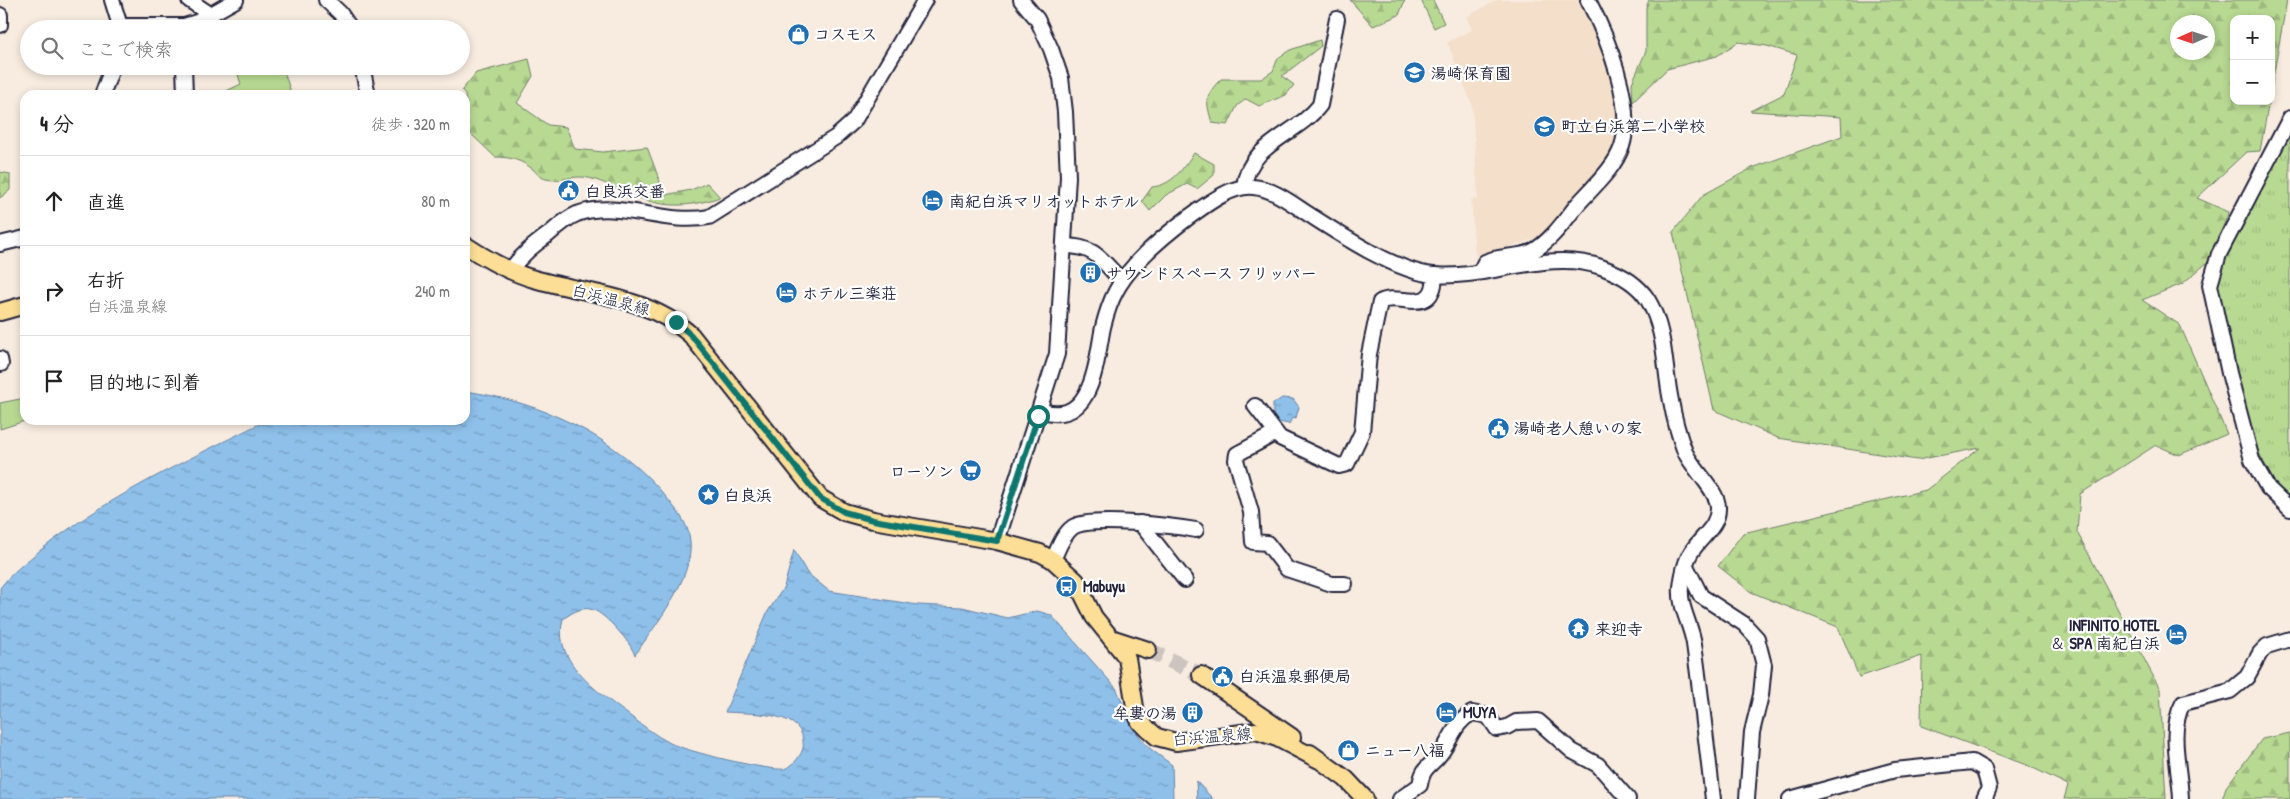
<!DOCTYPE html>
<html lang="ja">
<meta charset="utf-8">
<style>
:root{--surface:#fff;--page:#f6f6f6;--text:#222;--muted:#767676;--line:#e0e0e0}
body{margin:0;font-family:"Patrick Hand","Klee One",sans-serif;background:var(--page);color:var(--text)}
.controls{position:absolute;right:15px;top:15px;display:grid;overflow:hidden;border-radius:10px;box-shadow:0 2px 8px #0003}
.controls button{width:45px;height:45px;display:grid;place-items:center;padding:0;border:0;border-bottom:1px solid var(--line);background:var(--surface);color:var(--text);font:25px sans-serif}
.compass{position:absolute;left:2170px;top:15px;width:45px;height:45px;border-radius:50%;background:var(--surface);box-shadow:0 2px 8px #0003;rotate:267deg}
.stop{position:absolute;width:15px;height:15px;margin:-11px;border:4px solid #0f766e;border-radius:50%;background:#fff}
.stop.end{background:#0f766e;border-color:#fff;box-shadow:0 1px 5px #0008}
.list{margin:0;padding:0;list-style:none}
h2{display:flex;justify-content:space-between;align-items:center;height:65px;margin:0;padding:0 20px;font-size:21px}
h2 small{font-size:16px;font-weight:400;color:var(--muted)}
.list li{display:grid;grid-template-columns:32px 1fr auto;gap:15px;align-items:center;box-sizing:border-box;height:90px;padding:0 20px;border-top:1px solid var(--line)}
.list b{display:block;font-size:19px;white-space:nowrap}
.list p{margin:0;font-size:16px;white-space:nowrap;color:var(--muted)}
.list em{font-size:16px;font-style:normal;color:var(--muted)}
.icon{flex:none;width:28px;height:28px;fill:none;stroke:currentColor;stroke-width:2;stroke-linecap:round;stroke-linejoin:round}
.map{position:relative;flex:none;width:2290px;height:799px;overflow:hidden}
.search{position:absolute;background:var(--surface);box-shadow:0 2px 8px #0003;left:20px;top:20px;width:450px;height:55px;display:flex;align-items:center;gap:12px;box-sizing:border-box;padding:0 18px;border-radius:28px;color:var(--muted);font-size:19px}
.panel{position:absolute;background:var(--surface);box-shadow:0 2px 8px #0003;left:20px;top:90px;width:450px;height:335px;border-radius:15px}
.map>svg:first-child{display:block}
.built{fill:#f3dfca}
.grass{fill:url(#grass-tufts);stroke:#6d7e66}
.forest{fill:url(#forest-firs);stroke:#6d7e66;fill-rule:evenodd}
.green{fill:#b8d992;stroke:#6d7e66}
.water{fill:url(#water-ripples);stroke:#6381a4}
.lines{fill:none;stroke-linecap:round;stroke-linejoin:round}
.major-tunnel{stroke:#cdc4bf;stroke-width:16;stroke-dasharray:16 8;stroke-linecap:butt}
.minor-casing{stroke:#22223b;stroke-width:18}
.major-casing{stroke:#22223b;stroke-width:20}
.minor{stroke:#fff;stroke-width:14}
.major{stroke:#fcde96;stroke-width:16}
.route{stroke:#0f766e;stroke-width:6}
.labels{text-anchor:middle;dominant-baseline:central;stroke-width:4.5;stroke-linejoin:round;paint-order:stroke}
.poi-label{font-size:16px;font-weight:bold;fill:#22223b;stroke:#fff;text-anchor:start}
.street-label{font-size:16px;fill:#22223b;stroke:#fff}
</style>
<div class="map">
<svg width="2290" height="799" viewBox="0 0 2290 799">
<defs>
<pattern id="grass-tufts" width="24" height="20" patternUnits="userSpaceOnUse" patternTransform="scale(1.25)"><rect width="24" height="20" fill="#b8d992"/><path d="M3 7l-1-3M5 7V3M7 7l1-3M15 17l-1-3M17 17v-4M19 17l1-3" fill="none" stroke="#9eba7f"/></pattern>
<pattern id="forest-firs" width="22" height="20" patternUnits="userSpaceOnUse" patternTransform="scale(1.25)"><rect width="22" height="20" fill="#b8d992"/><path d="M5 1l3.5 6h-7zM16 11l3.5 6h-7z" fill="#9eba7f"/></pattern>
<pattern id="water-ripples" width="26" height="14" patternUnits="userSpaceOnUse" patternTransform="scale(1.25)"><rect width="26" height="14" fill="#8ec0ea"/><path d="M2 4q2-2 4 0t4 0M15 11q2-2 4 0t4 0" fill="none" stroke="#749cbf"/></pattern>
</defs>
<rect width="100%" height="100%" fill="#f8ece0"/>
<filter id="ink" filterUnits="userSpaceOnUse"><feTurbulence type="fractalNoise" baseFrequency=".02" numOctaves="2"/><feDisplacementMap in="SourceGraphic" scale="10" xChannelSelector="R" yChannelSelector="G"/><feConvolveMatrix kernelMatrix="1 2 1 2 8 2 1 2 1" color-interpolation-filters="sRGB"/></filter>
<g filter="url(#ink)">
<path class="built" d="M 1497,0 L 1583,0 L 1608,52 L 1620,116 L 1613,147 L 1604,163 L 1542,235 L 1526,242 L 1475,255 L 1471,200 L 1478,199 L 1472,104 L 1447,42 L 1472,30 L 1466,17 Z"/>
<path class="grass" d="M 2290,130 L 2290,502 L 2277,487 L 2259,453 L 2241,398 L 2217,293 L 2223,260 Z"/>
<g class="forest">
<path d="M 1350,0 L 1405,0 L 1399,15 L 1373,26 Z"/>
<path d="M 1421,0 L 1433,0 L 1444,23 L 1434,28 Z"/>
<path d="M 1649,0 L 2287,0 L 2271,89 L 2271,19 L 2234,19 L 2234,101 L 2269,101 L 2260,151 L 2246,152 L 2197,198 L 2229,212 L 2208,262 L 2182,284 L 2142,300 L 2180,325 L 2227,434 L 2179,455 L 2156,445 L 2080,494 L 2077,532 L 2160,689 L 2166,799 L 2064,799 L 2068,785 L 2029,766 L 1921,726 L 1922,656 L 1859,677 L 1838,627 L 1751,592 L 1718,566 L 1743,533 L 1926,490 L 1980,448 L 1917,460 L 1778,438 L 1714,410 L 1673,232 L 1703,195 L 1752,168 L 1842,136 L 1841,117 L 1750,111 L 1784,94 L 1797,55 L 1767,46 L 1738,42 L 1717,56 L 1667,69 L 1633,102 L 1632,83 L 1646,51 L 1646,8 ZM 2178,22 L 2208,22 L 2208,52 L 2178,52 Z"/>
<path d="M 1320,40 L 1321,46 L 1282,76 L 1294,85 L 1286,95 L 1259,106 L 1246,99 L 1237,106 L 1228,125 L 1212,123 C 1206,101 1204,96 1221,79 L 1261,79 L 1273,71 L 1278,58 L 1290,50 Z"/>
<path d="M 529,59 L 533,76 L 517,103 L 548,125 L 566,127 L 575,149 L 603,152 L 647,147 L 665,195 L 691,190 L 707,183 L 720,197 C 682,210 656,207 620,190 C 608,185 593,177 580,177 C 568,177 558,182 546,179 C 541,178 537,174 534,170 C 521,160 511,157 495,157 L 469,132 L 465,95 L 462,90 L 476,73 Z"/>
<path d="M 1194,153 L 1214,164 L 1214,175 L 1197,189 L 1187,184 L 1166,195 L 1150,211 L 1142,201 L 1152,187 C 1173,185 1183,168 1194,153 Z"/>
<path d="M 0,172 L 10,174 L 10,190 L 0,198 Z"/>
<path d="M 2290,733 L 2290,799 L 2222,799 L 2226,787 L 2262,739 Z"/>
</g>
<g class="green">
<path d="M 235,66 L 260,66 L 263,73 L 282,66 L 292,95 L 218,95 L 241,84 Z"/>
<path d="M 25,398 L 25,420 L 28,420 L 0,429 L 0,403 Z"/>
</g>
<g class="water">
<path d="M 465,391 C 543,402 617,437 667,498 C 677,511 689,524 690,541 C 694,578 655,625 635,655 C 629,642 623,636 614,626 C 595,607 586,602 563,619 C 552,661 597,691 626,713 C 640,723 654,735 670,743 C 685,751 768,771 784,769 C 792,767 799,758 802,751 C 804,747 803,744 803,740 C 800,710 747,714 725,712 L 767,613 L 784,587 L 794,550 L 807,573 L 829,591 L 918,605 L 962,607 L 1008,618 L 1037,611 L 1051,615 L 1116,688 L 1135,731 L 1148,747 L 1172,765 L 1173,799 L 0,799 L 0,588 C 12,572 27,561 42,549 C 106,498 183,462 257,425 L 272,420 L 465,420 Z"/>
<path d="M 1282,398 L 1293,399 L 1299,407 L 1296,418 L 1292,418 L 1289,424 L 1278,422 L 1273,414 L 1273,404 Z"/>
<path d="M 1196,781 L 1213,799 L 1197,799 Z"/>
</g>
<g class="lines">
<path class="major-tunnel" d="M 1148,650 L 1201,675"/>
<defs>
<g id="minor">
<path d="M 112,0 L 121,29"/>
<path d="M 189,0 L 211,15"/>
<path d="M 326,0 L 340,13 L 351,29"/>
<path d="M 0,15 L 0,25"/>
<path d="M 121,26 L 184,26 L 197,22 L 236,0"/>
<path d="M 184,66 L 185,95"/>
<path d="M 362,66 L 368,95"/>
<path d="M 102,95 L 113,66"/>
<path d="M 2290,118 L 2219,254 L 2210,285 L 2229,373 L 2252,460 L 2268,488 L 2290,509"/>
<path d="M 1244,187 C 1248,144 1297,135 1320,105 L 1337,19"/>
<path d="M 0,244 L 25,238"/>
<path d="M 1064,246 C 1096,246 1101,260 1122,281"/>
<path d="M 510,271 C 521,255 534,245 549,234 C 557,227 567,218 577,214 C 619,199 665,226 709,217 L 836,137 L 854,121 L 925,0"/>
<path d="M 1480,272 L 1485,262 C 1499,255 1519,258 1533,251 C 1551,241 1565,220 1578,204 C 1593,187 1615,168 1622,146 C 1635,106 1607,36 1588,0"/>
<path d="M 0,359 L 1,364"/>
<path d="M 1255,406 L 1280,438 L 1339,466 L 1347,464 L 1362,432 L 1369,354 L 1380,302 C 1399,291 1434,319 1435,275"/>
<path d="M 1040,410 C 1093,429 1096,361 1103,327 C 1106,315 1110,302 1116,291 C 1130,264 1165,235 1189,217 C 1206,205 1231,185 1253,187 C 1271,188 1290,202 1305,212 C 1338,233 1394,271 1433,275 C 1486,280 1549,248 1601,267 C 1618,273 1638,284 1648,300 C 1666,330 1664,368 1671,401 C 1674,418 1679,436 1685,452 C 1692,468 1718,491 1718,507 C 1719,528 1698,538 1689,556 C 1685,564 1682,578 1681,587 C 1679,607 1691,624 1694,644 C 1701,695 1707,747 1713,799"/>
<path d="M 1276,433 L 1237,454 L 1236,460 L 1251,512 L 1253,542 L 1267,543 L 1287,569 L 1332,584 L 1345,584"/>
<path d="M 1140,523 L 1185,580"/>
<path d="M 997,541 L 1057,354 L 1068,177 L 1065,112 L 1061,78 L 1051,49 L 1037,19 L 1021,0"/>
<path d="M 1053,560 C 1058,549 1063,534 1073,527 C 1090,516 1174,526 1196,530"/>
<path d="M 1686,566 L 1701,596 L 1744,624 L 1757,638 L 1764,665 L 1761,695 L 1752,732 L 1747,799"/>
<path d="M 1400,799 L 1420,785 C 1423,765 1431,767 1441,753 C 1452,738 1455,722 1472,713 L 1488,716 L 1497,729 L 1507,727 L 1516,722 L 1538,721 L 1572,751 L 1598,765 L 1628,799"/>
<path d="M 1790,799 L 1895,770 L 1972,762 L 1984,769 L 1989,788 L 1984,799"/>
<path d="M 2181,799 C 2180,768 2168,731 2183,703 L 2230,691 L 2247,677 L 2260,653 L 2267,646 L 2290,639"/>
</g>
<g id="major">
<path d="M 465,245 C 486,259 509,272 534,279 C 587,294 648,296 691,335 L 820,498 L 844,512 L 873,520 L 997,541 L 1040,553 L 1053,560 L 1076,581 L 1094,617 L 1127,658 L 1136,713 L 1140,722 L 1157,737 L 1176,742 L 1256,731 L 1277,738 L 1317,759"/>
<path d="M 0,312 L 25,305"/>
<path d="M 1111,638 L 1148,650"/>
<path d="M 1201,675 L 1292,737"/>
<path d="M 1310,753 L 1346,779 L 1365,799"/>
</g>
</defs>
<use href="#minor" class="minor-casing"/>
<use href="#major" class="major-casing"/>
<use href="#minor" class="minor"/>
<use href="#major" class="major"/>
</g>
</g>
<g class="lines" filter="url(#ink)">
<path class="route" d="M 676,322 L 691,335 L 820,498 L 844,512 L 873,520 L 997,541 L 1038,416"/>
</g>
<defs>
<symbol id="shop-disc" viewBox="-11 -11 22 22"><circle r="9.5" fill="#1f6fb2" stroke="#fff"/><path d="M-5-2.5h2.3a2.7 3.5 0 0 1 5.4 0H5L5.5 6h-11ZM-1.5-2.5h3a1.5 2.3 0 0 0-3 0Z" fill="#fff"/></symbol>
<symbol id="school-disc" viewBox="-11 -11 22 22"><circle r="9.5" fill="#1f6fb2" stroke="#fff"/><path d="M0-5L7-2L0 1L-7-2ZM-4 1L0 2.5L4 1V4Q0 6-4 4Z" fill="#fff"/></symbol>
<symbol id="civic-disc" viewBox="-11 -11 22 22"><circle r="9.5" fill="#1f6fb2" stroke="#fff"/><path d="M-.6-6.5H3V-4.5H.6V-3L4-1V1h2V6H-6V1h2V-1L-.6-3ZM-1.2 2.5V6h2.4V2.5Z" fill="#fff"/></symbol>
<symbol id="hotel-disc" viewBox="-11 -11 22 22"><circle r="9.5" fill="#1f6fb2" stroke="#fff"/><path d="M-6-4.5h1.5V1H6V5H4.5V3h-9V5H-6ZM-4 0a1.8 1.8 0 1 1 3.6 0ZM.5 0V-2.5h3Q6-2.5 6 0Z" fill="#fff"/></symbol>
<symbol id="building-disc" viewBox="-11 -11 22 22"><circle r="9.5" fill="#1f6fb2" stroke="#fff"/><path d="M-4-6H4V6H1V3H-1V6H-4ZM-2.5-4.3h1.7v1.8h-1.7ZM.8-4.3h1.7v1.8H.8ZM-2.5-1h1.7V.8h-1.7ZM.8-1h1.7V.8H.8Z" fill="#fff"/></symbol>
<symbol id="supermarket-disc" viewBox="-11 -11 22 22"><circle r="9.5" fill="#1f6fb2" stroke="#fff"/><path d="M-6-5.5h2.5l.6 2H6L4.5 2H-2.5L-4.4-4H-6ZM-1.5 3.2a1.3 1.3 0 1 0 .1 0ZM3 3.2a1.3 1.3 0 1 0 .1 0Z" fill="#fff"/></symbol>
<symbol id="sight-disc" viewBox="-11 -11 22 22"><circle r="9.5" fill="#1f6fb2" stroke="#fff"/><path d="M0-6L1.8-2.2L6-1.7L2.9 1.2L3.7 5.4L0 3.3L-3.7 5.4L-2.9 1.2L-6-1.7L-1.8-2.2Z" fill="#fff"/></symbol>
<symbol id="bus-disc" viewBox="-11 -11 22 22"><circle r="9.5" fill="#1f6fb2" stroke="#fff"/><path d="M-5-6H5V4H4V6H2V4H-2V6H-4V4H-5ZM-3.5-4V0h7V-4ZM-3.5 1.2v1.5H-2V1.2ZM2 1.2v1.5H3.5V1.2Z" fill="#fff"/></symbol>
<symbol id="temple-disc" viewBox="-11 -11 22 22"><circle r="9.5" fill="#1f6fb2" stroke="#fff"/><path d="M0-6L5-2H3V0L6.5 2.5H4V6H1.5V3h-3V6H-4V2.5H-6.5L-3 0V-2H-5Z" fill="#fff"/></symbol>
</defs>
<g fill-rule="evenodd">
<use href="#shop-disc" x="786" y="22" width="25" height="25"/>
<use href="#school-disc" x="1402" y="60" width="25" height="25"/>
<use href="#school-disc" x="1532" y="114" width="25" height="25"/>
<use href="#civic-disc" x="556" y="178" width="25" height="25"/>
<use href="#hotel-disc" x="920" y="188" width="25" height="25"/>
<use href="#building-disc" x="1078" y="260" width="25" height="25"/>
<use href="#hotel-disc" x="774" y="280" width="25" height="25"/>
<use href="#civic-disc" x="1486" y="416" width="25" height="25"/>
<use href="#supermarket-disc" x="958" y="458" width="25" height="25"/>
<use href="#sight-disc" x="696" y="482" width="25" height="25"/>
<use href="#bus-disc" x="1054" y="574" width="25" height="25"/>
<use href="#temple-disc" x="1566" y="616" width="25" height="25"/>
<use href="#hotel-disc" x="2164" y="622" width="25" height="25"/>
<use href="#civic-disc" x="1210" y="664" width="25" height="25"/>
<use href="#hotel-disc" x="1434" y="700" width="25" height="25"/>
<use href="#building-disc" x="1180" y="700" width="25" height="25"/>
<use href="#shop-disc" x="1336" y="738" width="25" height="25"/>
</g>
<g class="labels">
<g class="poi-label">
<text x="814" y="34">コスモス</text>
<text x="1431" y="73">湯崎保育園</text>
<text x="1561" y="126">町立白浜第二小学校</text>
<text x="585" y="191">白良浜交番</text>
<text x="949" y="201">南紀白浜マリオットホテル</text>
<text x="1106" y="273">サウンドスペース フリッパー</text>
<text x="802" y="293">ホテル三楽荘</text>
<text x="1514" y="428">湯崎老人憩いの家</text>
<text x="954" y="471" text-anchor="end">ローソン</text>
<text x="724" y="495">白良浜</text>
<text x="1083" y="586">Mabuyu</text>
<text x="2160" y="625" text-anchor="end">INFINITO HOTEL<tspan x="2160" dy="18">＆ SPA 南紀白浜</tspan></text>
<text x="1595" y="629">来迎寺</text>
<text x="1239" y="676">白浜温泉郵便局</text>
<text x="1463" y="712">MUYA</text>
<text x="1177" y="713" text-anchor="end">牟婁の湯</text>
<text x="1365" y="750">ニュー八福</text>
</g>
<g class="street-label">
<text transform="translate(611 299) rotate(15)">白浜温泉線</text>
<text transform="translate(1212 736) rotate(-5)">白浜温泉線</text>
</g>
</g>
</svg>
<div class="controls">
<button>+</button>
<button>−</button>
</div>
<svg class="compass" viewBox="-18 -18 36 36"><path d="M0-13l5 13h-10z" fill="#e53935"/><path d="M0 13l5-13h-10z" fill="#767676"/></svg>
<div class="stop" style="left:1038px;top:416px"></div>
<div class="stop end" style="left:676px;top:322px"></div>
<div class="search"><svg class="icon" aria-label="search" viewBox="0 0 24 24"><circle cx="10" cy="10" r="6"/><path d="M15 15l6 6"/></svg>ここで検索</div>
<section class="panel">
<h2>4 分<small>徒歩 · 320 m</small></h2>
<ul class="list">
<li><svg class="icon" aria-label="ahead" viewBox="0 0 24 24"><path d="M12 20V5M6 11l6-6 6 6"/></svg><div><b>直進</b></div><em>80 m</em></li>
<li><svg class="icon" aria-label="right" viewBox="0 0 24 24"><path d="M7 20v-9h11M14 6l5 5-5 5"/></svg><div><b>右折</b><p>白浜温泉線</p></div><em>240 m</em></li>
<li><svg class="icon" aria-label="arrive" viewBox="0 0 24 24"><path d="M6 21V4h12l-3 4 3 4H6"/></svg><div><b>目的地に到着</b></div></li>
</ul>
</section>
</div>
